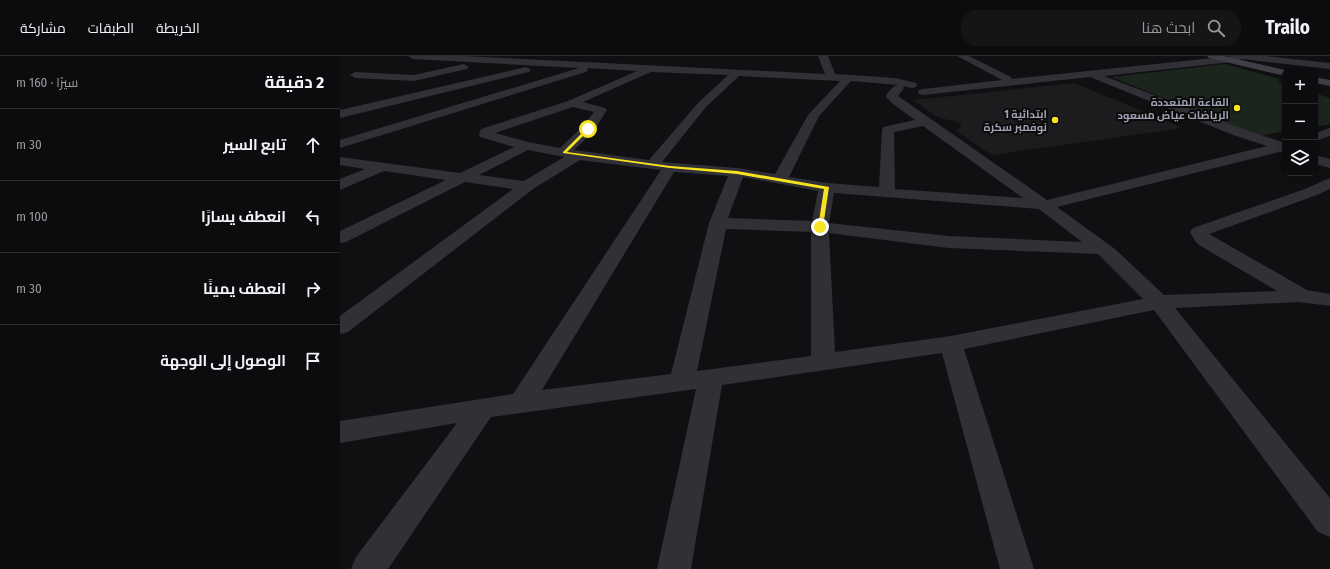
<!DOCTYPE html>
<html lang="ar">
<meta charset="utf-8">
<style>
:root{--surface:#0c0b0d;--page:#151416;--text:#f1f3f6;--muted:#9a9b9d;--line:#2c2b2e}
body{margin:0;font-family:"Fira Sans Condensed",Cairo,sans-serif;background:var(--page);color:var(--text);direction:rtl}
.controls{position:absolute;right:12px;top:12px;display:grid;overflow:hidden;border-radius:8px;box-shadow:0 2px 6px #0003}
.controls button{width:36px;height:36px;display:grid;place-items:center;padding:0;border:0;border-bottom:1px solid var(--line);background:var(--surface);color:var(--text);font:20px sans-serif}
.stop{position:absolute;width:12px;height:12px;margin:-9px;border:3px solid #f8e320;border-radius:50%;background:#fff}
.stop.end{background:#f8e320;border-color:#fff;box-shadow:0 1px 4px #0008}
.list{margin:0;padding:0;list-style:none}
h2{display:flex;justify-content:space-between;align-items:center;height:52px;margin:0;padding:0 16px;font-size:17px}
h2 small{font-size:13px;font-weight:400;color:var(--muted)}
.list li{display:grid;grid-template-columns:26px 1fr auto;gap:12px;align-items:center;box-sizing:border-box;height:72px;padding:0 16px;border-top:1px solid var(--line)}
.list b{display:block;font-size:15px;white-space:nowrap}
.list em{font-size:13px;font-style:normal;color:var(--muted)}
.icon{flex:none;width:22px;height:22px;fill:none;stroke:currentColor;stroke-width:2;stroke-linecap:round;stroke-linejoin:round}
.map{position:relative;flex:none;width:990px;height:513px;overflow:hidden;direction:ltr}
header{display:flex;align-items:center;gap:24px;box-sizing:border-box;height:56px;padding:0 20px;background:var(--surface);border-bottom:1px solid var(--line)}
header strong{font-size:19px}
nav{display:flex;gap:22px;margin-inline-start:auto;font-size:14px}
.search{width:280px;height:36px;background:var(--page);display:flex;align-items:center;gap:10px;box-sizing:border-box;padding:0 14px;border-radius:16px;color:var(--muted);font-size:15px}
main{display:flex}
aside{flex:1;background:var(--surface)}
.map>svg:first-child{display:block}
.built{fill:#1c1b1e}
.green{fill:#1c241e}
.lines{fill:none;stroke-linecap:round;stroke-linejoin:round}
.minor{fill:#313036;fill-rule:evenodd}
.secondary{fill:#3e3e46;fill-rule:evenodd}
.route{fill:#f8e320}
.poi-dot{fill:#f8e320;stroke:#0b0b0c;stroke-width:1.5}
.labels{text-anchor:middle;dominant-baseline:central;stroke-width:4;stroke-linejoin:round;paint-order:stroke}
.far-poi-label{font-size:11px;font-weight:bold;fill:#a0a1b2;stroke:#0b0b0c;text-anchor:end}
</style>
<header>
<strong>Trailo</strong>
<div class="search"><svg class="icon" aria-label="search" viewBox="0 0 24 24"><circle cx="10" cy="10" r="6"/><path d="M15 15l6 6"/></svg>ابحث هنا</div>
<nav><a>الخريطة</a><a>الطبقات</a><a>مشاركة</a></nav>
</header>
<main>
<div class="map">
<svg width="990" height="513" viewBox="0 0 990 513">
<rect width="100%" height="100%" fill="#100f11"/>
<path class="built" d="M 734,27 L 843,72 L 652,99 L 616,75 L 622,69 L 615,65 L 599,62 L 573,44 Z"/>
<g class="green">
<path d="M 885,8 L 943,24 L 937,26 L 945,28 L 945,75 L 919,80 L 771,21 Z"/>
<path d="M 975,37 L 990,42 L 990,68 L 975,71 Z"/>
</g>
<g class="lines">
<g class="minor">
<path d="M 68,0 L 123,0 L 485,18 L 478,0 L 488,0 L 495,18 L 555,22 L 576,27 L 577,29 L 576,31 L 572,32 L 563,30 L 564,32 L 558,40 L 707,144 L 927,90 L 893,79 L 750,21 L 583,39 L 579,38 L 578,36 L 579,34 L 583,33 L 662,24 L 617,0 L 629,0 L 671,21 L 672,23 L 892,0 L 926,0 L 990,7 L 990,13 L 902,3 L 892,6 L 764,20 L 903,73 L 945,87 L 945,97 L 939,96 L 717,151 L 775,193 L 824,239 L 937,235 L 859,189 L 855,185 L 850,176 L 853,172 L 965,133 L 990,122 L 990,133 L 977,139 L 869,178 L 967,234 L 990,238 L 990,250 L 959,246 L 835,252 L 990,442 L 990,481 L 978,476 L 814,254 L 624,293 L 694,513 L 660,513 L 602,297 L 382,329 L 351,513 L 317,513 L 356,333 L 151,361 L 48,513 L 11,513 L 16,501 L 117,367 L 0,387 L 0,365 L 173,338 L 321,114 L 240,104 L 193,133 L 8,276 L 0,278 L 0,260 L 173,133 L 125,126 L 6,186 L 0,187 L 0,175 L 106,124 L 44,115 L 0,134 L 0,123 L 25,113 L 0,109 L 0,101 L 120,117 L 174,91 L 140,81 L 139,78 L 141,73 L 228,45 L 297,15 L 247,12 L 248,14 L 246,16 L 0,92 L 0,84 L 239,12 L 73,3 ZM 311,16 L 388,19 L 358,47 L 309,104 L 234,94 L 253,76 L 267,54 L 265,52 L 243,46 ZM 399,20 L 500,25 L 468,59 L 435,118 L 397,112 L 322,106 L 366,51 ZM 511,25 L 558,29 C 553,30 547,36 546,41 L 553,48 L 575,64 L 543,71 L 542,74 L 539,131 L 487,127 L 449,121 L 479,60 ZM 233,51 L 254,56 L 243,70 L 220,92 L 188,86 L 155,77 ZM 583,70 L 683,142 L 555,133 L 554,76 ZM 188,94 L 224,101 L 184,125 L 139,119 ZM 334,116 L 388,120 L 369,167 L 331,318 L 202,334 ZM 403,121 L 478,135 L 472,165 L 388,162 ZM 494,137 L 699,153 L 742,186 L 609,180 L 489,167 ZM 386,173 L 471,176 L 471,300 L 357,315 ZM 489,177 L 609,192 L 758,198 L 803,243 L 611,280 L 495,296 Z"/>
<path d="M 124,8 L 129,11 L 127,13 L 74,25 L 15,22 L 10,19 L 15,16 L 74,19 Z"/>
<path d="M 186,11 L 191,14 L 189,16 L 0,62 L 0,54 Z"/>
<path d="M 990,72 L 990,80 L 975,85 L 975,77 Z"/>
<path d="M 975,99 L 990,103 L 990,112 L 975,108 Z"/>
</g>
<g class="secondary">
<path d="M 867,0 L 884,0 L 949,15 L 945,15 L 945,20 L 869,2 Z"/>
<path d="M 975,21 L 990,24 L 990,30 L 975,27 Z"/>
</g>
</g>
<path class="route" d="M 247,72 L 250,73 L 227,96 L 330,110 L 397,115 L 489,131 L 483,171 L 480,172 L 478,171 L 484,133 L 397,118 L 330,112 L 223,97 L 223,96 Z"/>
<g class="poi-dot">
<circle cx="897" cy="52" r="4"/>
<circle cx="715" cy="64" r="4"/>
</g>
<g class="labels">
<g class="far-poi-label">
<text x="889" y="46">القاعة المتعددة<tspan x="889" dy="13">الرياضات عياض مسعود</tspan></text>
<text x="707" y="58">ابتدائية 1<tspan x="707" dy="13">نوفمبر سكرة</tspan></text>
</g>
</g>
</svg>
<div class="controls">
<button>+</button>
<button>−</button>
<button><svg class="icon" aria-label="layers" viewBox="0 0 24 24"><path d="M12 4l9 5-9 5-9-5zM3 14l9 5 9-5"/></svg></button>
</div>
<div class="stop" style="left:248px;top:73px"></div>
<div class="stop end" style="left:480px;top:171px"></div>
</div>
<aside>
<h2>2 دقيقة<small>سيرًا · 160 m</small></h2>
<ul class="list">
<li><svg class="icon" aria-label="ahead" viewBox="0 0 24 24"><path d="M12 20V5M6 11l6-6 6 6"/></svg><div><b>تابع السير</b></div><em>30 m</em></li>
<li><svg class="icon" aria-label="left" viewBox="0 0 24 24"><path d="M17 20v-9H6M10 6l-5 5 5 5"/></svg><div><b>انعطف يسارًا</b></div><em>100 m</em></li>
<li><svg class="icon" aria-label="right" viewBox="0 0 24 24"><path d="M7 20v-9h11M14 6l5 5-5 5"/></svg><div><b>انعطف يمينًا</b></div><em>30 m</em></li>
<li><svg class="icon" aria-label="arrive" viewBox="0 0 24 24"><path d="M6 21V4h12l-3 4 3 4H6"/></svg><div><b>الوصول إلى الوجهة</b></div></li>
</ul>
</aside>
</main>
